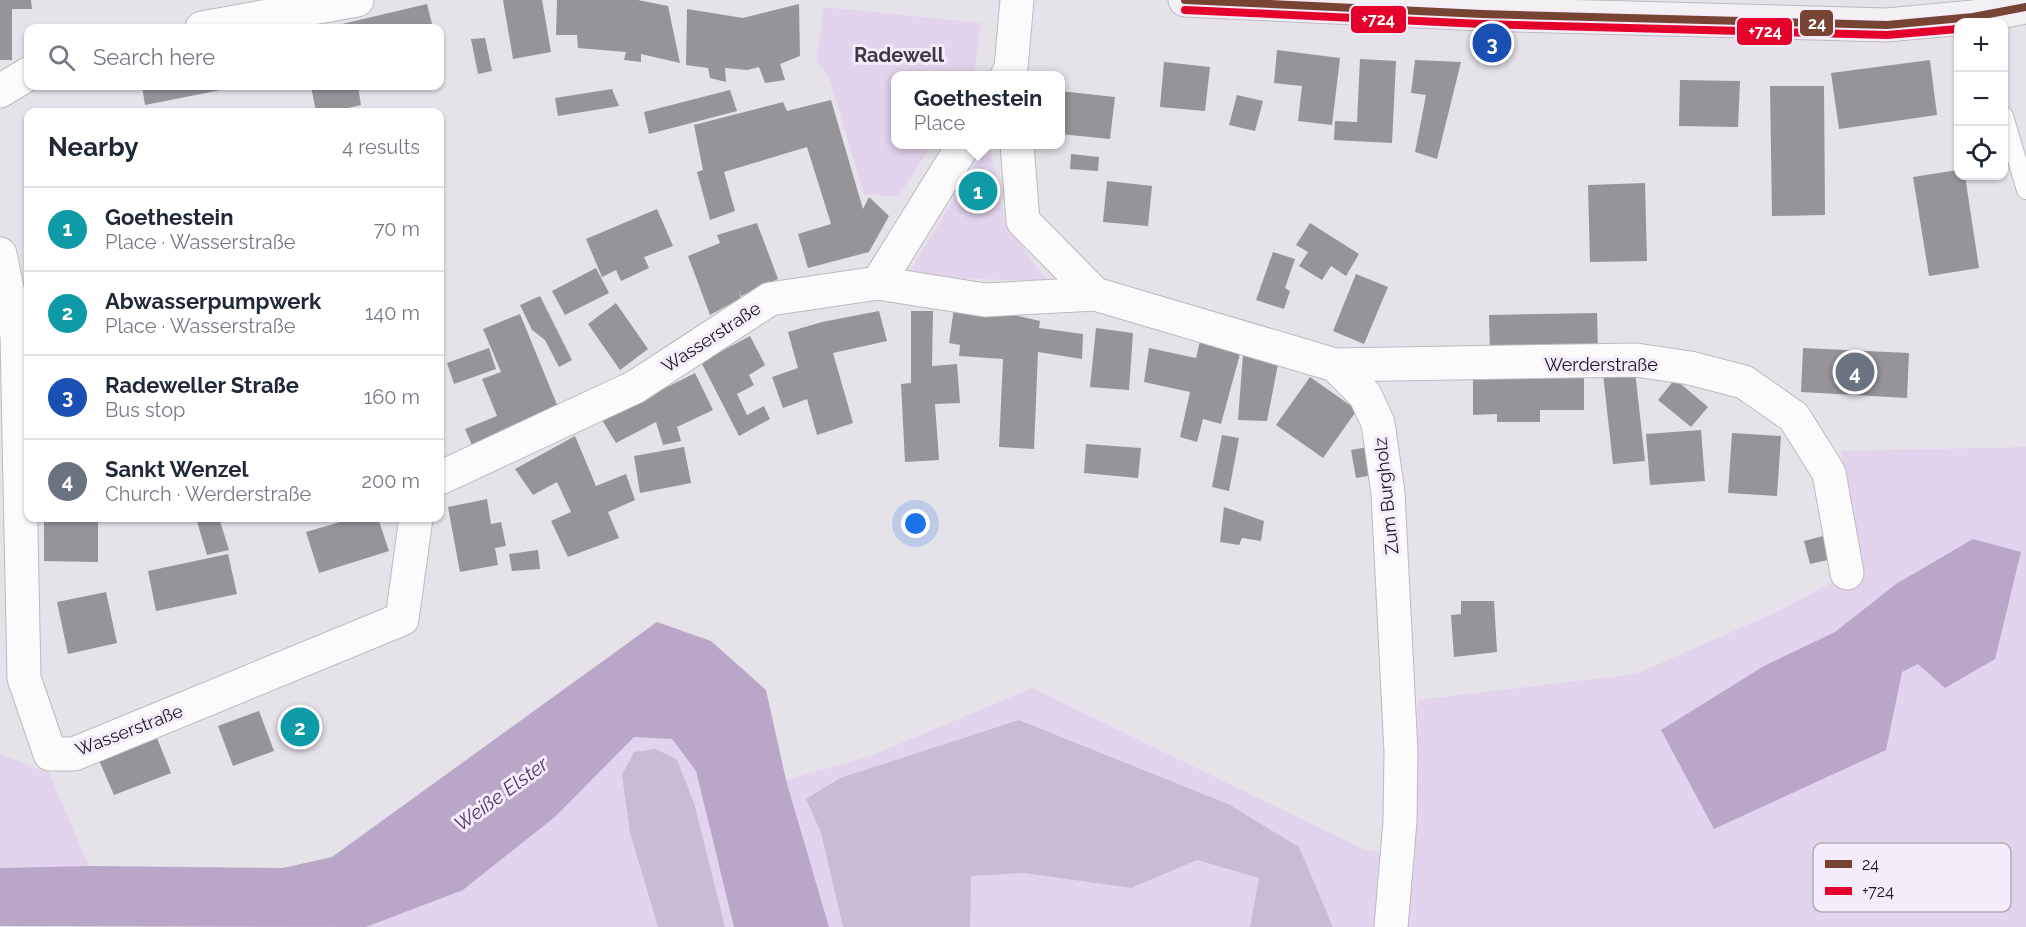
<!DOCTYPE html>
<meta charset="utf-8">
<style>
:root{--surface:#fff;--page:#f6f6f7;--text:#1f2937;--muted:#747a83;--line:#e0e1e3;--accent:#0f766e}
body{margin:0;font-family:Raleway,sans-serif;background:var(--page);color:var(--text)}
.controls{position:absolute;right:18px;top:18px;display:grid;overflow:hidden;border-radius:12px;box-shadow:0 2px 4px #0004}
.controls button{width:54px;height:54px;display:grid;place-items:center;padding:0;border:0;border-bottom:2px solid var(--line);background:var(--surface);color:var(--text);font:30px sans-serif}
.you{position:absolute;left:916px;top:524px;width:21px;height:21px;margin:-15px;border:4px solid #fff;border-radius:50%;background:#1a73e8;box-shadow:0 0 0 9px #1a73e833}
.badge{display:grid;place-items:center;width:39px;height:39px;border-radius:50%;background:var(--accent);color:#fff;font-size:20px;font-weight:700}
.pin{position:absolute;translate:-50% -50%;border:3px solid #fff;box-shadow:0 2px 6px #0006}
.popup{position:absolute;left:891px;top:71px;width:174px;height:78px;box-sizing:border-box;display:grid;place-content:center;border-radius:12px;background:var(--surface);filter:drop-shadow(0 2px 4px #0005);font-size:20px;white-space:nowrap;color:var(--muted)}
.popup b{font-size:22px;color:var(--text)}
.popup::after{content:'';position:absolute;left:50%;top:100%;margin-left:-12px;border:12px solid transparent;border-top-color:var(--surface)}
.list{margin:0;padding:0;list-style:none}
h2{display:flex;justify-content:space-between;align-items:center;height:78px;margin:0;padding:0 24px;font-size:26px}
h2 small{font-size:20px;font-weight:400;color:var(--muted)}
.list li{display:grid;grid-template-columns:39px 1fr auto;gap:18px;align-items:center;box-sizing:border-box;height:84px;padding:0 24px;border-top:2px solid var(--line)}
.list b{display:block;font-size:22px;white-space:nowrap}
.list p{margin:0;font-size:20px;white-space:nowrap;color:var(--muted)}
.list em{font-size:20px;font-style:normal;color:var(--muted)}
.icon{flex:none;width:33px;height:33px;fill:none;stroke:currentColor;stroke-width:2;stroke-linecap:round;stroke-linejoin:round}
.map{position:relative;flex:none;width:2026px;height:927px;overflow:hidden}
.search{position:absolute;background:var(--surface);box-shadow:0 2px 4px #0004;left:24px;top:24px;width:420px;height:66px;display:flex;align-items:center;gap:15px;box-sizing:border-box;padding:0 21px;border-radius:12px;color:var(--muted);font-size:22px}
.panel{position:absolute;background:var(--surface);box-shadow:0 2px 4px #0004;left:24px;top:108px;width:420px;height:414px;border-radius:12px}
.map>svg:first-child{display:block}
.green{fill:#e3d4ee}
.forest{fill:#c9bad5}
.water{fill:#baa6c7}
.building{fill:#969399}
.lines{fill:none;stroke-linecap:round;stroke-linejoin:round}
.service-casing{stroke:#bdb9c0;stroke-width:20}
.minor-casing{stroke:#bdb9c0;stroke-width:35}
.secondary-casing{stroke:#bdb9c0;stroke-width:35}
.service{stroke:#fbfbfc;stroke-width:18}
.minor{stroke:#fbfbfc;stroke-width:33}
.secondary{stroke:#f2f0f3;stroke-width:33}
.bus-1-casing{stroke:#f4ecfa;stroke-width:12}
.bus-2-casing{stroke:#f4ecfa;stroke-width:12}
.bus-1{stroke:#774332;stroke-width:8}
.bus-2{stroke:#e4002b;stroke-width:8}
.labels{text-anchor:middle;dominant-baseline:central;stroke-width:6;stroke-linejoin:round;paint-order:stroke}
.street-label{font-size:18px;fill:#1a171c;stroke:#f4ecfa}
.neighbourhood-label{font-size:20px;font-weight:bold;fill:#3e3843;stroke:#f4ecfa}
.water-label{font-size:20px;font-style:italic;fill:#56336b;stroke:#f4ecfa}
.key{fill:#f4ecfa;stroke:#b3acb7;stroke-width:1.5}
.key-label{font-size:16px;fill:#1a171c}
.line-badge{stroke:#f4ecfa;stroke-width:2}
.badge-label{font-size:16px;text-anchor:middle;font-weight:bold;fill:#fff}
</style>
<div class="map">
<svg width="2026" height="927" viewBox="0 0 2026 927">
<rect width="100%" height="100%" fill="#e6e2ea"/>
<g class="green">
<path d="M 824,7 L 981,23 L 974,75 L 896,76 L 896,144 L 932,145 L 898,197 L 864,194 L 828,75 L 816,62 Z"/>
<path d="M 987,145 L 989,145 L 1006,224 L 1047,281 L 906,277 Z"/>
<path d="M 2026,447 L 2026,927 L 1333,927 L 1332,921 L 1228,804 L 1019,720 L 840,778 L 806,799 L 821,833 L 843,927 L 829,927 L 786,780 L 873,755 L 1032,688 L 1363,849 L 1382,853 L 1416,839 L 1418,700 L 1636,674 L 1781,610 L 1862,566 L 1841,451 Z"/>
<path d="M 634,737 L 672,739 L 696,771 L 734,927 L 725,927 L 694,803 L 630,833 L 658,927 L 366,927 L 463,890 L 556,816 Z"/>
<path d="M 0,754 L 49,773 L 89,866 L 0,868 Z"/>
<path d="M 1197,860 L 1259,878 L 1250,927 L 970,927 L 970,876 L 1024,873 L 1131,888 Z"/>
</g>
<g class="forest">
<path d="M 1019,720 L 1228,804 L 1299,847 L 1333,927 L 1250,927 L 1259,878 L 1197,860 L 1131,888 L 1024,873 L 971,876 L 970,927 L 843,927 L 821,833 L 806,799 L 840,778 Z"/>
<path d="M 656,749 L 677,760 L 694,803 L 725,927 L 658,927 L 630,833 L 622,775 L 634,752 Z"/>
</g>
<g class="water">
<path d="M 1973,539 L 2021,552 L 1995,659 L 1945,688 L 1918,664 L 1902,672 L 1886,750 L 1714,829 L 1661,730 L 1764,666 L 1835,632 L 1896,584 Z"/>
<path d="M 657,622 L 711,641 L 766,690 L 786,780 L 829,927 L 734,927 L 696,771 L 672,739 L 634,737 L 556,816 L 463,890 L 366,927 L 0,926 L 0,868 L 89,866 L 283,868 L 332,857 Z"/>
</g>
<g class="building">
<path d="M 0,0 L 31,0 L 32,9 L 12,9 L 12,60 L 0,60 Z"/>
<path d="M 503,0 L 542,0 L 551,52 L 513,59 Z"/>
<path d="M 557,0 L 638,0 L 668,6 L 680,63 L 641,54 L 641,62 L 624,60 L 626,52 L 578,48 L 577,35 L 556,35 Z"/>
<path d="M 427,4 L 433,28 L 325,28 Z"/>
<path d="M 799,4 L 800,56 L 780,64 L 785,80 L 765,83 L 759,67 L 747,70 L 725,68 L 726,82 L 710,78 L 708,68 L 686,65 L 687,9 L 743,18 Z"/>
<path d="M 485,38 L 492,71 L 478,74 L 471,39 Z"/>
<path d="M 1277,50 L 1340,58 L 1332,125 L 1298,121 L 1302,86 L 1274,83 Z"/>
<path d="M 1360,59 L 1396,61 L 1392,143 L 1334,140 L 1335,121 L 1357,122 Z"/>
<path d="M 1415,60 L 1461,62 L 1437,159 L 1415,152 L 1426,95 L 1411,93 Z"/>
<path d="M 1930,60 L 1937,115 L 1839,129 L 1831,73 Z"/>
<path d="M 1164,62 L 1210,67 L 1205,111 L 1160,107 Z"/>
<path d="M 1680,80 L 1740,81 L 1738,127 L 1679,126 Z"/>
<path d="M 142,86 L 225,86 L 226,89 L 145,105 Z"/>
<path d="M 311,86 L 358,86 L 361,105 L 331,112 L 316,112 Z"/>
<path d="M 1770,86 L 1824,86 L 1825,215 L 1772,216 Z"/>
<path d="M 612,89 L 619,106 L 558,116 L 555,98 Z"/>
<path d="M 730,90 L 737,111 L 649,134 L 644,112 Z"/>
<path d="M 1060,91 L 1115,97 L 1110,139 L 1060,134 Z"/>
<path d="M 1237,95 L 1263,101 L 1255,131 L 1229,125 Z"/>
<path d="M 831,100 L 863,209 L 869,197 L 889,216 L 869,252 L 808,268 L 798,234 L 831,224 L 807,147 L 724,172 L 735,211 L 710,220 L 697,172 L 703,170 L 694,125 L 783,102 L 787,111 Z"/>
<path d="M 1071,154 L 1099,157 L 1098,171 L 1070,169 Z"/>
<path d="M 1958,170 L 1958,176 L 1965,176 L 1979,268 L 1929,276 L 1913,177 Z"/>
<path d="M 1107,181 L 1152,186 L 1148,226 L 1103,222 Z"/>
<path d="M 1645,183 L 1647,261 L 1590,262 L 1588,185 Z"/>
<path d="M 657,209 L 673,246 L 644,257 L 649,268 L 621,281 L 616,270 L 602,277 L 586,239 Z"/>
<path d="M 757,223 L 778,279 L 741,296 L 738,289 L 741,298 L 710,315 L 688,256 L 720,243 L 717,235 Z"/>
<path d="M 1310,223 L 1359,254 L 1346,276 L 1331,266 L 1322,280 L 1299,266 L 1308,252 L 1296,245 Z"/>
<path d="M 1273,252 L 1295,259 L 1285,288 L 1290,291 L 1284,309 L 1256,300 Z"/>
<path d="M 596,268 L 609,293 L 565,315 L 552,291 Z"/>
<path d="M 1356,274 L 1388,287 L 1364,344 L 1333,331 Z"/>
<path d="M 540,296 L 572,360 L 559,367 L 545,340 L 532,330 L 520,305 Z"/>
<path d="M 616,303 L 648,349 L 620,370 L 588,324 Z"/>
<path d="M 954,308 L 1005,313 L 1040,321 L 1039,328 L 1083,334 L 1082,359 L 1038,352 L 1034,449 L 999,447 L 1003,359 L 959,356 L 960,345 L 949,343 Z"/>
<path d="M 879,311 L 887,341 L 833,353 L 853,423 L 817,435 L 807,399 L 783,408 L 772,377 L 798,368 L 788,332 L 822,322 Z"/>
<path d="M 911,311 L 933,311 L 932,366 L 957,364 L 960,403 L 935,404 L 939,460 L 905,462 L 901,384 L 911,383 Z"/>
<path d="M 1597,313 L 1598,352 L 1490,354 L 1489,315 Z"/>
<path d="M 520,314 L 560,412 L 475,452 L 465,429 L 497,416 L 482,379 L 501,372 L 483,329 Z"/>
<path d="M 1096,328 L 1133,333 L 1129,390 L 1090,387 Z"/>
<path d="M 750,336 L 765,365 L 749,375 L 754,385 L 737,394 L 747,415 L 764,406 L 770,419 L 739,436 L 701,362 Z"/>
<path d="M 1200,341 L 1240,354 L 1221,424 L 1203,419 L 1197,442 L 1180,437 L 1190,392 L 1144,382 L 1149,348 L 1196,358 Z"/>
<path d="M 489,348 L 496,369 L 454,384 L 447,363 Z"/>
<path d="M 1803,348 L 1909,353 L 1907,398 L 1801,392 Z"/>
<path d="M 1243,354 L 1278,364 L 1267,421 L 1238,420 Z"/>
<path d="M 1635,371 L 1645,461 L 1613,464 L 1603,374 Z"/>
<path d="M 695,373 L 713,410 L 677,427 L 681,441 L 663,445 L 656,422 L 616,443 L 602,420 Z"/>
<path d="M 1584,374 L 1584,410 L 1540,410 L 1540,422 L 1497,422 L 1497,414 L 1473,415 L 1473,375 Z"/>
<path d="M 1310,377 L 1357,410 L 1323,458 L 1276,425 Z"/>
<path d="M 1675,379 L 1708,407 L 1691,427 L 1658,400 Z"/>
<path d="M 1701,430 L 1705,481 L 1650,485 L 1646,434 Z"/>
<path d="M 1732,433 L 1781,436 L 1777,496 L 1728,493 Z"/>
<path d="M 1222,435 L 1239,438 L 1229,491 L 1212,487 Z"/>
<path d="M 575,436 L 596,486 L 626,474 L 635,500 L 608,512 L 619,538 L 568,557 L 551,521 L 571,512 L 557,482 L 533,495 L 515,469 Z"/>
<path d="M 1086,444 L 1141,448 L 1138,478 L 1084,473 Z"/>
<path d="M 684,447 L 691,483 L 640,493 L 634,456 Z"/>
<path d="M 1368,447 L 1373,475 L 1356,478 L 1351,450 Z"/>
<path d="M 487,499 L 491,524 L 501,522 L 506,546 L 495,548 L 498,565 L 460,572 L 448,507 Z"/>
<path d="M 1224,507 L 1264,521 L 1261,541 L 1242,538 L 1239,545 L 1220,542 Z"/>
<path d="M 44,518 L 98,518 L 98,562 L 44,561 Z"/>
<path d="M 196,518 L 219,518 L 229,550 L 207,555 Z"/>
<path d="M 354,518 L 378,518 L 389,551 L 319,573 L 306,532 Z"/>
<path d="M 1827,535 L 1832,559 L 1810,564 L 1804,541 Z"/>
<path d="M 538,550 L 540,569 L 512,571 L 509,554 Z"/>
<path d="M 228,554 L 237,594 L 156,611 L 148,571 Z"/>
<path d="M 106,592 L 117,643 L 68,654 L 57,602 Z"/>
<path d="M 1461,601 L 1494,601 L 1497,652 L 1454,657 L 1451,615 L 1461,614 Z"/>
<path d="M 259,711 L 274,751 L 233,766 L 218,726 Z"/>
<path d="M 302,712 L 310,738 L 298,741 L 292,716 Z"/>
<path d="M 155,733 L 171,773 L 114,795 L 98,758 Z"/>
</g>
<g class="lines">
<defs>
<path id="service" d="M 2004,116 L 2026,190"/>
<g id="minor">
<path d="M 202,28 L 357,0"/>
<path d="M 1007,76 L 1011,68 L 1017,0"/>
<path d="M 0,91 L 28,74"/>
<path d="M 1017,144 L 1023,221 L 1095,294 L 1335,365 L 1365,395 L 1378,423 L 1388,493 L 1401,752 L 1400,821 L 1391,927"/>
<path d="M 0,254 L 17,336 L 24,678 L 50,754 L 74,754 L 402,619 L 416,518"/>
<path d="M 878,283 L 985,300 L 1095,294"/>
<path d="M 1335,365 L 1636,360 L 1690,368 L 1744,382 L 1794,417 L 1829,473 L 1847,573"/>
<path d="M 440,478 L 635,387 L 770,299 L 878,283 L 964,144"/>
</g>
<path id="secondary" d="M 1185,0 L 1482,14 L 1887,25 L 1973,17 L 2026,7"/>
</defs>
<use href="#service" class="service-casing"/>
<use href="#minor" class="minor-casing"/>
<use href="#secondary" class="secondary-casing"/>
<use href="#service" class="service"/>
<use href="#minor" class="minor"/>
<use href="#secondary" class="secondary"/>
<defs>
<path id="bus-1" d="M 1185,0 L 1482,14 L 1887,25 L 1973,17 L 2026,7"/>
<path id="bus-2" d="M 1185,10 L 1482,24 L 1887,35 L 1958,29"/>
</defs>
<use href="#bus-1" class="bus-1-casing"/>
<use href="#bus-2" class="bus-2-casing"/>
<use href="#bus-1" class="bus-1"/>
<use href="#bus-2" class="bus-2"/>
</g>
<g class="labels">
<g class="street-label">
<text transform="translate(711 337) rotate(-33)">Wasserstraße</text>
<text x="1601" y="364">Werderstraße</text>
<text transform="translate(1386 496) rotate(-96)">Zum Burgholz</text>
<text transform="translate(129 730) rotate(-21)">Wasserstraße</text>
</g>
<g class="neighbourhood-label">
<text x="899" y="55">Radewell</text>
</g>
<g class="water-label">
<text transform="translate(501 794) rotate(-36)">Weiße Elster</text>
</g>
</g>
<rect x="1813" y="843" width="198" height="69" rx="9" class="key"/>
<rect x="1825" y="860" width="27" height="8" fill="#774332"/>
<rect x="1825" y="887" width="27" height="8" fill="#e4002b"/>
<g class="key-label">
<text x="1862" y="870">24</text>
<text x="1862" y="897">+724</text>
</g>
<g class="line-badge">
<rect x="1350" y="5" width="57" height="29" rx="6" fill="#e4002b"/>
<rect x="1799" y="9" width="35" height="28" rx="6" fill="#774332"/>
<rect x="1736" y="17" width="57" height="29" rx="6" fill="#e4002b"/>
</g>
<g class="badge-label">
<text x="1378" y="25">+724</text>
<text x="1817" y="29">24</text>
<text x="1765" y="37">+724</text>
</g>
</svg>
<div class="controls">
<button>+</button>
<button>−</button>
<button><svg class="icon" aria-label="locate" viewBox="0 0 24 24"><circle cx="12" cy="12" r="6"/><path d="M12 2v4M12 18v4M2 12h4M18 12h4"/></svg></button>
</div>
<div class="you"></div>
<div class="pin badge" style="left:978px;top:191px;background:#0f9aa8">1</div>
<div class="popup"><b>Goethestein</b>Place</div>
<div class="pin badge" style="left:300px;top:727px;background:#0f9aa8">2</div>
<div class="pin badge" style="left:1492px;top:43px;background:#1a4fb4">3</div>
<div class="pin badge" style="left:1855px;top:372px;background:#6b7280">4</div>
<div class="search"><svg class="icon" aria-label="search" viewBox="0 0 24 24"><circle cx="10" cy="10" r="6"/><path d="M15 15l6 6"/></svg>Search here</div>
<section class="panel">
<h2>Nearby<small>4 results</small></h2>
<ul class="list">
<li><span class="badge" style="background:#0f9aa8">1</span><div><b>Goethestein</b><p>Place · Wasserstraße</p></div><em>70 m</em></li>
<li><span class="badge" style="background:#0f9aa8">2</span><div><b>Abwasserpumpwerk</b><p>Place · Wasserstraße</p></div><em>140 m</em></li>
<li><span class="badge" style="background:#1a4fb4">3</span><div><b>Radeweller Straße</b><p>Bus stop</p></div><em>160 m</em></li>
<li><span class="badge" style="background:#6b7280">4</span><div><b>Sankt Wenzel</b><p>Church · Werderstraße</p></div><em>200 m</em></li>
</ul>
</section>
</div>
